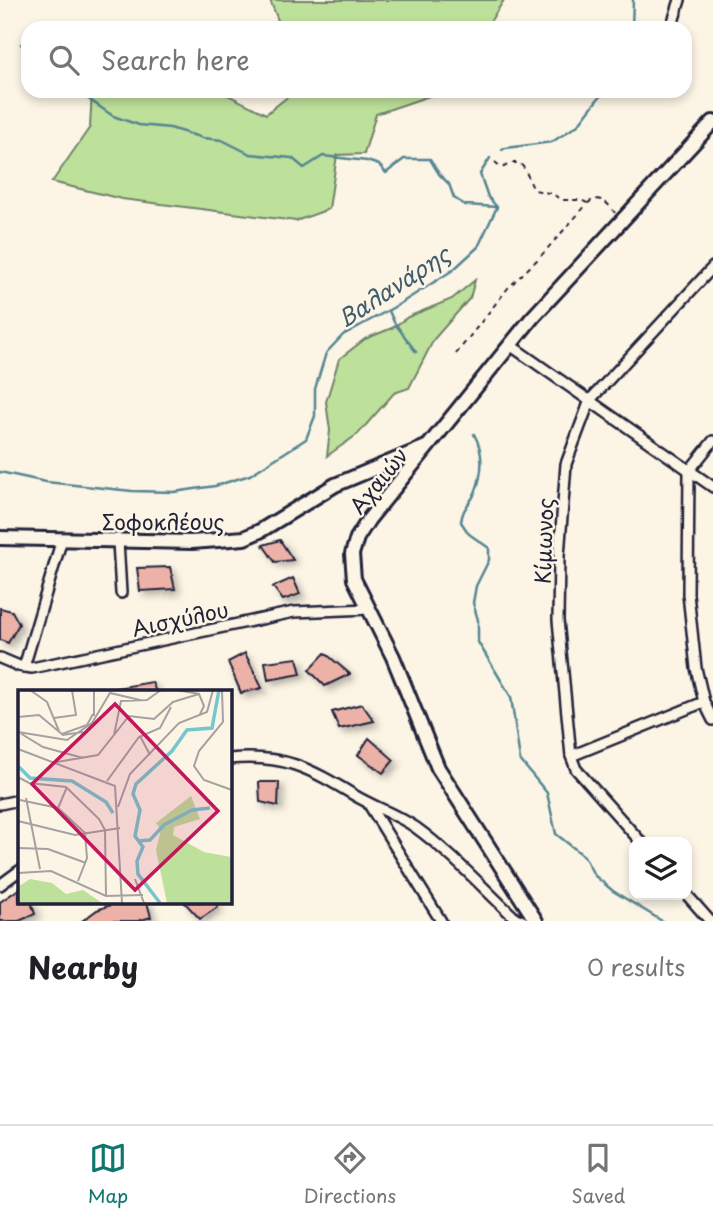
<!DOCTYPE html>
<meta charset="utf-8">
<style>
:root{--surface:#fff;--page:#f6f6f6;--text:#202124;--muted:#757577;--line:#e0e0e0;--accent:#0f766e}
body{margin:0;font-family:"Playpen Sans",sans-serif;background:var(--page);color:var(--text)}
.controls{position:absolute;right:21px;bottom:21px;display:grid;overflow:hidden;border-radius:14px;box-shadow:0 4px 10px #0003}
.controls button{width:63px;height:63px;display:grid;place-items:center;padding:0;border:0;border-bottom:2px solid var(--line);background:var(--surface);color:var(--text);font:35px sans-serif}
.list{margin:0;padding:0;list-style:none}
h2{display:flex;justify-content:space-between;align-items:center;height:91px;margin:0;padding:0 28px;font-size:30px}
h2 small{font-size:23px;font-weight:400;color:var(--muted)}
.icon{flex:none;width:38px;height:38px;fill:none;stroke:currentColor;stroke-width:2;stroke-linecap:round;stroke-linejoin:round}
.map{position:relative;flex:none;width:713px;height:921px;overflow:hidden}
.search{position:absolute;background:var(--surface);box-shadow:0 4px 10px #0003;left:21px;right:21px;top:21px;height:77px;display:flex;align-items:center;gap:18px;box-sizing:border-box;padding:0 24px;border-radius:21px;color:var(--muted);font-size:26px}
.sheet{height:203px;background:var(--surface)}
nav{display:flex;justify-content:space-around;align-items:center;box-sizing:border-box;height:98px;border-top:2px solid var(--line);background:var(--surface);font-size:19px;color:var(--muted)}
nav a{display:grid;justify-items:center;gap:4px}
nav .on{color:var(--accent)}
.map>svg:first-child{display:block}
.green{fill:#bde09b;stroke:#70816b;stroke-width:2}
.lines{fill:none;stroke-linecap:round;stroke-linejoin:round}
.stream{stroke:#548592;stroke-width:2.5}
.building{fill:#ecb2a7;stroke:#22223b;stroke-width:2;filter:url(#shadow)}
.street-casing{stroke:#22223b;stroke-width:14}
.secondary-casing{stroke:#22223b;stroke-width:18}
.path{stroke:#22223b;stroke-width:2;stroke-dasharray:5 5;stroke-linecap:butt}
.street{stroke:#fcf5e5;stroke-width:9}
.secondary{stroke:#fcf5e5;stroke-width:12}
.labels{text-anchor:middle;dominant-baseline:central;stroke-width:5;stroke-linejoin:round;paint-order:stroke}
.street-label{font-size:21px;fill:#22223b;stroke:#fcf5e5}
.water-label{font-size:23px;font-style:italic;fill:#3f5c6e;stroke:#fcf5e5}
.inset-river{fill:none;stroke:#76c7cc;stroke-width:3.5}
.inset-road{fill:none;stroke:#a5a1a1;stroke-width:2}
.view{fill:#c2185b;fill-opacity:0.15;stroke:#c2185b;stroke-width:3.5}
.inset-edge{fill:none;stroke:#22223b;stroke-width:3.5}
</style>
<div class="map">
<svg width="713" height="921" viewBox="0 0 713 921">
<defs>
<filter id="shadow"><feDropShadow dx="4.5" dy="4.5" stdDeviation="3.5" flood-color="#0004"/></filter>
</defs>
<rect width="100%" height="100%" fill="#fcf5e5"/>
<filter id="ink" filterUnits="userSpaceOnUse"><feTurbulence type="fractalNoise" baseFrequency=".0143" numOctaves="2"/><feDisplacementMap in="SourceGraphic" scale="14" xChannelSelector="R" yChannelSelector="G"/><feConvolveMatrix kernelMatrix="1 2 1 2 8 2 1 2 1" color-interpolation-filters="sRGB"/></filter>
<g filter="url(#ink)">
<g class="green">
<path d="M 270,0 L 504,0 L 486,28 L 281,28 Z"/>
<path d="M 92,91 L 220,91 L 266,114 L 295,91 L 444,91 L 376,114 L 364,154 L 337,155 L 329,209 L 296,221 L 122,199 L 52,182 L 90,127 Z"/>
<path d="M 475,280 L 470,298 L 434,339 L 409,388 L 394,393 L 358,434 L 327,456 L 330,430 L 326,402 L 339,359 L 365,339 L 392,328 L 408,317 L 452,299 Z"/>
</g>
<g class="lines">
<g class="stream">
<path d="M 632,28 L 633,0"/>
<path d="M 21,44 L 28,51"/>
<path d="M 77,91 L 113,116 L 139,125 L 170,128 L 203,138 L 222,140 L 250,154 L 292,158 L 304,168 L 323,156 L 367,161 L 379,165 L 386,173 L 404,159 L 430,159 L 439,174 L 449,184 L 454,198 L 465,205 L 497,207"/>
<path d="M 502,150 L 506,148 L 552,142 L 578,125 L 604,91"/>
<path d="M 389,311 L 394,322 L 416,352"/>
<path d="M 474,434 C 484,452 483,473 475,493 C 470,505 463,506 461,522 L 469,534 L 489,548 L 489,560 L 476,586 L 473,603 L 478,620 L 478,642 L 511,697 L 520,760 L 547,793 L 556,834 L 584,856 L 594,875 L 613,891 L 662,921"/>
<path d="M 0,472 L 46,482 L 132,491 L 174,492 L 215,486 L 250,475 L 306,439 L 315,416 L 315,389 L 326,353 L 343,335 L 398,305 L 453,270 L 478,247 L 497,207 L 488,197 L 480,174 L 490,158"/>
</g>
</g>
<g class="building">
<path d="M 280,540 L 293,560 L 275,562 L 263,545 Z"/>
<path d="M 170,567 L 175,589 L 140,591 L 137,568 Z"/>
<path d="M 293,578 L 300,594 L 283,600 L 273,587 Z"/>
<path d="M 0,608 L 12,611 L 19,624 L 8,643 L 0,640 Z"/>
<path d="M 245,653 L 262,688 L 241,693 L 228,662 Z"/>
<path d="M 325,653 L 350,674 L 325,686 L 309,670 Z"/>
<path d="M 297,658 L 301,674 L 268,680 L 265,662 Z"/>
<path d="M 152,682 L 156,692 L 117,692 L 116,688 Z"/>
<path d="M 362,704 L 374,721 L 339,729 L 332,712 Z"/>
<path d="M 369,738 L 394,760 L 383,773 L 358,755 Z"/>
<path d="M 259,782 L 279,782 L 278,806 L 260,802 Z"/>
<path d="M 19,889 L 19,902 L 31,902 L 35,914 L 19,921 L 0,921 L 0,902 Z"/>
<path d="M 119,902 L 147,902 L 151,917 L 138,921 L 82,921 L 97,910 Z"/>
<path d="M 184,902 L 215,902 L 218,907 L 200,919 Z"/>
</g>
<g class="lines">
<defs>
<g id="street">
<path d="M 671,28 L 680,0"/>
<path d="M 510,345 L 713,487"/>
<path d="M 713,441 L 689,471 L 688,594 L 696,668 L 704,702 L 713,720"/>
<path d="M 118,541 L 121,593"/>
<path d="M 0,658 L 19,666 L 32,668 L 294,612 L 369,609"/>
<path d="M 24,667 L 62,539"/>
<path d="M 571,756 L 704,702"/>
<path d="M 229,759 C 284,754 309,768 354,795 C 374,807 396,814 415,827 C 451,853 482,887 514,917 L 523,921"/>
<path d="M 368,803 L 441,921"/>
<path d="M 0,804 L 19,800"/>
<path d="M 641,842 L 576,769 L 571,756 L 558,620 L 559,556 L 566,464 L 590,400 L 713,267"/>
<path d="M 0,885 L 19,871"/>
<path d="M 687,895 L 710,921"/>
</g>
<g id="secondary">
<path d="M 0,538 L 192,542 L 244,538 L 260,531 L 335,485 L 426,447"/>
<path d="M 536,921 L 438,768 L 393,657 L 354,579 L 352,554 L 357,538 L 369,519 L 532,318 L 713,122"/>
</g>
</defs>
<use href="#street" class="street-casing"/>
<use href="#secondary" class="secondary-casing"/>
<g class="path">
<path d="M 495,162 L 502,168 L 512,163 L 520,163 C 529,173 529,184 535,190 L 553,194 L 561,200 L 581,200 L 587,203"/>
<path d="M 456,354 L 508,288 L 539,258 L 588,203 C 600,194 608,203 615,213"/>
</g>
<use href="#street" class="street"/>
<use href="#secondary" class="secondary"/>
</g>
</g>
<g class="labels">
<g class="street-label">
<text transform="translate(378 480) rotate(-51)">Αχαιών</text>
<text x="163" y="521">Σοφοκλέους</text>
<text transform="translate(543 541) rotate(-88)">Κίμωνος</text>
<text transform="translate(180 618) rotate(-12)">Αισχύλου</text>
</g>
<g class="water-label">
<text transform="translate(393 286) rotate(-33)">Βαλανάρης</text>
</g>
</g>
<g transform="translate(18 690)">
<rect width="214" height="214" fill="#fcf5e5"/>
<path d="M 173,106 L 182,129 L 156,137 L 155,145 L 186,162 L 213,167 L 213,213 L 149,213 L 138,160 L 143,140 L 138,133 ZM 12,189 L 34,193 L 48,204 L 65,200 L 84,213 L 0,213 L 0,197 Z" fill="#bde09b"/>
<path class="inset-river" d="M 0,76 L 12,88 L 54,91 L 88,112 L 95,123M 120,151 L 132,150 L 146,135 L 174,120 L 192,118M 142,213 L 120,184 L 119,171 L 125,157 L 117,146 L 122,120 L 115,104 L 118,94 L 154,61 L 169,40 L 194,38 L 201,0"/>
<path class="inset-road" d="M 12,0 L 29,12 L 41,41M 159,0 L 181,4 L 186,16 L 182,24M 204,0 L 205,32 L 181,61 L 176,76 L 186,90 L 214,100M 76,26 L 76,0M 0,27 L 21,25 L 45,45 L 65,42M 36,28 L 58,25 L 54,0M 0,42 L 49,50 L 74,33 L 92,3 L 122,10M 2,43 L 25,57 L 65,68M 44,44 L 69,35 L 75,24M 96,45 L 103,11 L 129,10 L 143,0M 122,46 L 132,65M 0,59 L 97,96 L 104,213M 39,72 L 80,65 L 111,26 L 136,29 L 155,12 L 181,4M 0,87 L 11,93 L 48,97 L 81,129 L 87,140 L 88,206M 89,91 L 121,47 L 142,38 L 153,17M 8,108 L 22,179M 2,110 L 40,118 L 67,143 L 69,168 L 60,191M 0,116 L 1,88M 100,117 L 112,84 L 161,33 L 189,22 L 195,0M 40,118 L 49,97M 0,131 L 57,145 L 102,138M 0,158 L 30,159 L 68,173M 0,183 L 33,181 L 88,206 L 125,205M 117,189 L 126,213"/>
<path class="view" d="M 97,14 L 200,121 L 117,200 L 14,94 Z"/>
<rect width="214" height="214" class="inset-edge"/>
</g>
</svg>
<div class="controls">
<button><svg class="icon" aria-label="layers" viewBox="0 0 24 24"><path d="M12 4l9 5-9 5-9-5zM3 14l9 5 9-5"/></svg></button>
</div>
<div class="search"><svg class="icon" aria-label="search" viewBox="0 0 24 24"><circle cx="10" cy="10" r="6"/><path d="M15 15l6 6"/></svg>Search here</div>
</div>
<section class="sheet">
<h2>Nearby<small>0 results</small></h2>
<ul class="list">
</ul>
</section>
<nav>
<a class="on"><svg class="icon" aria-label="map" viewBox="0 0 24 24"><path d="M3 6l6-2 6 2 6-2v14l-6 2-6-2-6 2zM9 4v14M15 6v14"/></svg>Map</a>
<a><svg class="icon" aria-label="directions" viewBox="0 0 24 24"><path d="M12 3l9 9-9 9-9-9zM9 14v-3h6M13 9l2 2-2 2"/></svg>Directions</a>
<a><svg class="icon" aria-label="saved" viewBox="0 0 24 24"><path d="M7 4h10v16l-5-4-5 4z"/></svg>Saved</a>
</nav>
